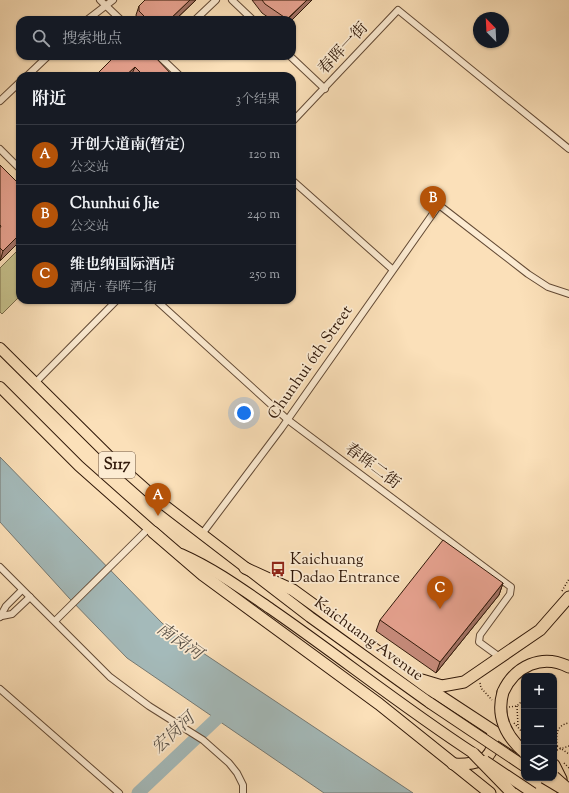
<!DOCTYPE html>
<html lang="zh">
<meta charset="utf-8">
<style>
:root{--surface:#171b24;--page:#242831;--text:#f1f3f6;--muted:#9ea1a6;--line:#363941;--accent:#b45309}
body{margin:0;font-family:"Sorts Mill Goudy","Noto Serif SC",serif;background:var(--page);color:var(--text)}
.controls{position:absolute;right:12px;bottom:12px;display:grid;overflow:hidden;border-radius:8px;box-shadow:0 1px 3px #0004}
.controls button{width:36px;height:36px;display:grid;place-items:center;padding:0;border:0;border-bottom:1px solid var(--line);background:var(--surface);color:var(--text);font:20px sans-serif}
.compass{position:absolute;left:473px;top:12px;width:36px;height:36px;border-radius:50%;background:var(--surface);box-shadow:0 1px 3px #0004;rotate:336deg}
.you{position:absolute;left:244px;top:413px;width:14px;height:14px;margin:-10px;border:3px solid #fff;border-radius:50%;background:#1a73e8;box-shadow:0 0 0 6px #1a73e833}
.badge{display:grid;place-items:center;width:26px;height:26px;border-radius:50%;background:var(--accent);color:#fff;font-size:13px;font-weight:700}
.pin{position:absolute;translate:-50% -33px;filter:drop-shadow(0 1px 2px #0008)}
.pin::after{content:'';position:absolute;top:21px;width:14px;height:12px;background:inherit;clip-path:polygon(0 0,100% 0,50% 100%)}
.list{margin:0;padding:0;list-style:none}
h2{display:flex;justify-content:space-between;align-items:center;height:52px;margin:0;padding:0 16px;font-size:17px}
h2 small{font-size:13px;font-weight:400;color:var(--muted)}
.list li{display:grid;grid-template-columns:26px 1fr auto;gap:12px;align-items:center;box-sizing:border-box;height:60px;padding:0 16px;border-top:1px solid var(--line)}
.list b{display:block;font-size:15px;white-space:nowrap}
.list p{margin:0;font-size:13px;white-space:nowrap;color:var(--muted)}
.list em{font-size:13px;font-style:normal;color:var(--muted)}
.icon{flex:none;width:22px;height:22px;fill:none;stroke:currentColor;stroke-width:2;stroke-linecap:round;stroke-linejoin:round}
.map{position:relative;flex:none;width:569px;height:793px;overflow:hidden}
.search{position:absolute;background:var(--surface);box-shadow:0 1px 3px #0004;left:16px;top:16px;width:280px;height:44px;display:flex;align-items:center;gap:10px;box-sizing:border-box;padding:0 14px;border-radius:12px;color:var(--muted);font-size:15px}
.panel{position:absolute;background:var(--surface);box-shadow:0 1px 3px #0004;left:16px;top:72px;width:280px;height:232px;border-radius:12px}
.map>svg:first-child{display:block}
.green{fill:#c5c08b;stroke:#7a6c4a}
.water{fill:#a4baba;stroke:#767973}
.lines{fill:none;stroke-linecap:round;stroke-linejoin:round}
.river{stroke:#a4baba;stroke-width:13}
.minor-casing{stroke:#634a35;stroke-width:8}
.primary-casing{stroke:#301809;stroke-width:12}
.trunk-casing{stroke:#301809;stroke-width:13}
.path{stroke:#301809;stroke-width:1.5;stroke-dasharray:1 2;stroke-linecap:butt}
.minor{stroke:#fcebd2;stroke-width:6}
.primary{stroke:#fbe0b9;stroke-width:10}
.trunk{stroke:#fbe0b9;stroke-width:11}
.primary-bridge-casing{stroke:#301809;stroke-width:12;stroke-linecap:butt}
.trunk-bridge-casing{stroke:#301809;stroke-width:13;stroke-linecap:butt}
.path-bridge{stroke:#301809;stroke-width:1.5;stroke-dasharray:1 2;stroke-linecap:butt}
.primary-bridge{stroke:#fbe0b9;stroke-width:10}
.trunk-bridge{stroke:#fbe0b9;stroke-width:11}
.wall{fill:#c88c7d;stroke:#301809}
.shaded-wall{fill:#a27266;stroke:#301809}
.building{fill:#e8a391;stroke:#301809}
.labels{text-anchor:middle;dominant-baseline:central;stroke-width:3.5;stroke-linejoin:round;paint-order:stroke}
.shield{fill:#fcebd2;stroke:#6d5745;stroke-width:1}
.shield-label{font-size:15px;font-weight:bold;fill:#301809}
.street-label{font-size:16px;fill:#301809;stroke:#fcebd2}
.poi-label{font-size:16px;fill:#301809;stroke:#fcebd2;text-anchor:start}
.water-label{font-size:17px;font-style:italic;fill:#595147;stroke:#fcebd2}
</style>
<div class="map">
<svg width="569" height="793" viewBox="0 0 569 793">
<rect width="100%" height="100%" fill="#fbe0b9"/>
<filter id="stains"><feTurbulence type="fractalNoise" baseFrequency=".005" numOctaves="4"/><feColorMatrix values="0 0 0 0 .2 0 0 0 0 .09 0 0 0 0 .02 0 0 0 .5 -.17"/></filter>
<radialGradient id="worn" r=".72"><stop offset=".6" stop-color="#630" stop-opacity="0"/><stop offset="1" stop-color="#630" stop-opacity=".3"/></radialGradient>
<path class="green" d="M 20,248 L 20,296 L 2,314 L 0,312 L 0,268 Z"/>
<path class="water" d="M 0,457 L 162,623 L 194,647 L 413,793 L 324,793 L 127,658 L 69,598 L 0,522 Z"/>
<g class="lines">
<path class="river" d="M 138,793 L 228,708"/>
<defs>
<g id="minor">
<path d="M 100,0 L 121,20"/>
<path d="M 232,0 L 253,20"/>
<path d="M 87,20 L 113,0"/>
<path d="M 195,20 L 216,0"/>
<path d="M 159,56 L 180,76"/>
<path d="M 290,56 L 325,89"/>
<path d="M 27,76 L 48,56"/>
<path d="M 0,101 L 20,82"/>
<path d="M 292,122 L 398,10 L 569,149"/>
<path d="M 0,149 L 20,169"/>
<path d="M 292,180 L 392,269"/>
<path d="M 156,300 L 288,420 L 511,587 L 510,594 L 480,635 L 479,642 L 501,658"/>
<path d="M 35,383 L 117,300"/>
<path d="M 202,534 L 281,429 L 439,205 L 528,274 L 548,287 L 569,294"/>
<path d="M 0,567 L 110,677 L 149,706 L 203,740 L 229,763 L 237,773 L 243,785 L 243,793"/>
<path d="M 2,616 L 12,614 L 30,597"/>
<path d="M 0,617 L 6,606 L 22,590"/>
<path d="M 55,621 L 149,528"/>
<path d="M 0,689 L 119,793"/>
</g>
<g id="primary">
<path d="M 0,348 L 115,462 L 159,501 L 310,617 L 430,703"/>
<path d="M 0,387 L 79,466 L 159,537"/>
<path d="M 181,554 C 213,568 242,589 271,609 C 339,656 404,708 473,753"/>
</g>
<g id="trunk">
<path d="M 153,532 L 203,575 L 379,704 L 490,793"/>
<path d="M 245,568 L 293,590 L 431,690 L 518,747"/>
<path d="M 422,680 L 442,686 L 464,682 L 540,630 L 569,597"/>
<path d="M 503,692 C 515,666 542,653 569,667"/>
<path d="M 453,764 C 472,765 497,762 492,736"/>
<path d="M 554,765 L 561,779 L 562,789"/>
</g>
</defs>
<use href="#minor" class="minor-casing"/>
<use href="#primary" class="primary-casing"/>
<use href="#trunk" class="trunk-casing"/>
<g class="path">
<path d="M 562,591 L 569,579"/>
<path d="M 480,683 L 481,688 L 492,700"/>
<path d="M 517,706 L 518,726"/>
<path d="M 509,707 L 517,706 L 524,699"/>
<path d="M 514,723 L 524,734"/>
<path d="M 557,746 C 556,735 556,725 569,723"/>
<path d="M 554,751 L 569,746"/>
<path d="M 564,763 L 569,768"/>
</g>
<use href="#minor" class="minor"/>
<use href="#primary" class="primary"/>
<use href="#trunk" class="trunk"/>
<defs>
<g id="primary-bridge">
<path d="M 430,703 L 524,766"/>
<path d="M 485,761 L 533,793"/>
<path d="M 544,778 L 564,790"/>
</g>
<g id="trunk-bridge">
<path d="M 503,692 C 496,716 506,736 524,752"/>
<path d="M 473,753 L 512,793"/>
<path d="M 554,777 L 569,790"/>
</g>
</defs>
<use href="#primary-bridge" class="primary-bridge-casing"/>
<use href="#trunk-bridge" class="trunk-bridge-casing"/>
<path class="path-bridge" d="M 554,741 L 557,746 L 569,754"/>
<use href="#primary-bridge" class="primary-bridge"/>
<use href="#trunk-bridge" class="trunk-bridge"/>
</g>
<g class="wall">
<path d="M 145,0 L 196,0 L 175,20 L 137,20 L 136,15 L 139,6 Z"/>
<path d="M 252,0 L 312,0 L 292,20 L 272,20 L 262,13 Z"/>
<path d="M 115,56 L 172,75 L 172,76 L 95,76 Z"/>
<path d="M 0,165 L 20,185 L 20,241 L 0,261 Z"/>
<path d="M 503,583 L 499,595 L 436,673 L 376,631 L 380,620 Z"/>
</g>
<g class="shaded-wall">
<path d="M 190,0 L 196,0 L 175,20 L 169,20 Z"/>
<path d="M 307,0 L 312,0 L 292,20 L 287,20 Z"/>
<path d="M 135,67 L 131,76 L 125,76 Z"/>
<path d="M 20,234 L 20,241 L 0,261 L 3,251 Z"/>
<path d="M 503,583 L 499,595 L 436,673 L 440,662 Z"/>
</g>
<g class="building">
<path d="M 145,0 L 190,0 L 169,20 L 148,20 L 139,11 L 139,6 Z"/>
<path d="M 262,0 L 307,0 L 287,19 L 265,4 Z"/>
<path d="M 115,56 L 154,56 L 172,75 L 171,76 L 144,76 L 135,67 L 125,76 L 95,76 Z"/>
<path d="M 0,165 L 20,185 L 20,234 L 3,251 L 0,248 L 0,228 L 1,226 L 0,225 Z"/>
<path d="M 443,540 L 503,583 L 440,662 L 380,620 Z"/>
</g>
<defs>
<symbol id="bus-bare" viewBox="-9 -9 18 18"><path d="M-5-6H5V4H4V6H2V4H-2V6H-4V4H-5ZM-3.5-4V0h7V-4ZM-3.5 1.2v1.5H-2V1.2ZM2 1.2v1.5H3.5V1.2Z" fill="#8f2418" stroke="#fcebd2" stroke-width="2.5" paint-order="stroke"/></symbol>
</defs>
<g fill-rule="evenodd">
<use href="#bus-bare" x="267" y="558" width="22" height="22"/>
</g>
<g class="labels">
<rect class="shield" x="99" y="452" width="36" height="26" rx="3"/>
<g class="shield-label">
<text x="117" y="465">S117</text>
</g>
<g class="street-label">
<text transform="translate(344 49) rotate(-47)">春晖一街</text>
<text transform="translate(311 363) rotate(-55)">Chunhui 6th Street</text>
<text transform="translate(372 467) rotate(37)">春晖二街</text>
<text transform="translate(368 640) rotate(36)">Kaichuang Avenue</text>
</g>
<g class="poi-label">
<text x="290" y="560">Kaichuang<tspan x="290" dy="18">Dadao Entrance</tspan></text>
</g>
<g class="water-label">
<text transform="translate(179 642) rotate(35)">南岗河</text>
<text transform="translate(174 734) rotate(-43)">宏岗河</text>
</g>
</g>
<rect width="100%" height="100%" filter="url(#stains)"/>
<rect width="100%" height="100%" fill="url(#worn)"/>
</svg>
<div class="controls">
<button>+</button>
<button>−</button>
<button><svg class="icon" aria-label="layers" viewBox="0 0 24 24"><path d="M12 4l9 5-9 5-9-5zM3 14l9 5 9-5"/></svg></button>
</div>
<svg class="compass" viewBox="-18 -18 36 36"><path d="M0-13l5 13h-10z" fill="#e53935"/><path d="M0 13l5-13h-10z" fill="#9ea1a6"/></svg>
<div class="you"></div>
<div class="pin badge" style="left:158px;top:516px">A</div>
<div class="pin badge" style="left:433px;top:219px">B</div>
<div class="pin badge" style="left:440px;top:609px">C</div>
<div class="search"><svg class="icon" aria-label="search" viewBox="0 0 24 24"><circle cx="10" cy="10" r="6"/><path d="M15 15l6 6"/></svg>搜索地点</div>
<section class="panel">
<h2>附近<small>3个结果</small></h2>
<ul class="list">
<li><span class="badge">A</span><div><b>开创大道南(暂定)</b><p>公交站</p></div><em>120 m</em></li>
<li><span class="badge">B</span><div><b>Chunhui 6 Jie</b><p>公交站</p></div><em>240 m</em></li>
<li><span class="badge">C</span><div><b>维也纳国际酒店</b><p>酒店 · 春晖二街</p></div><em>250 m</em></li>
</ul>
</section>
</div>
